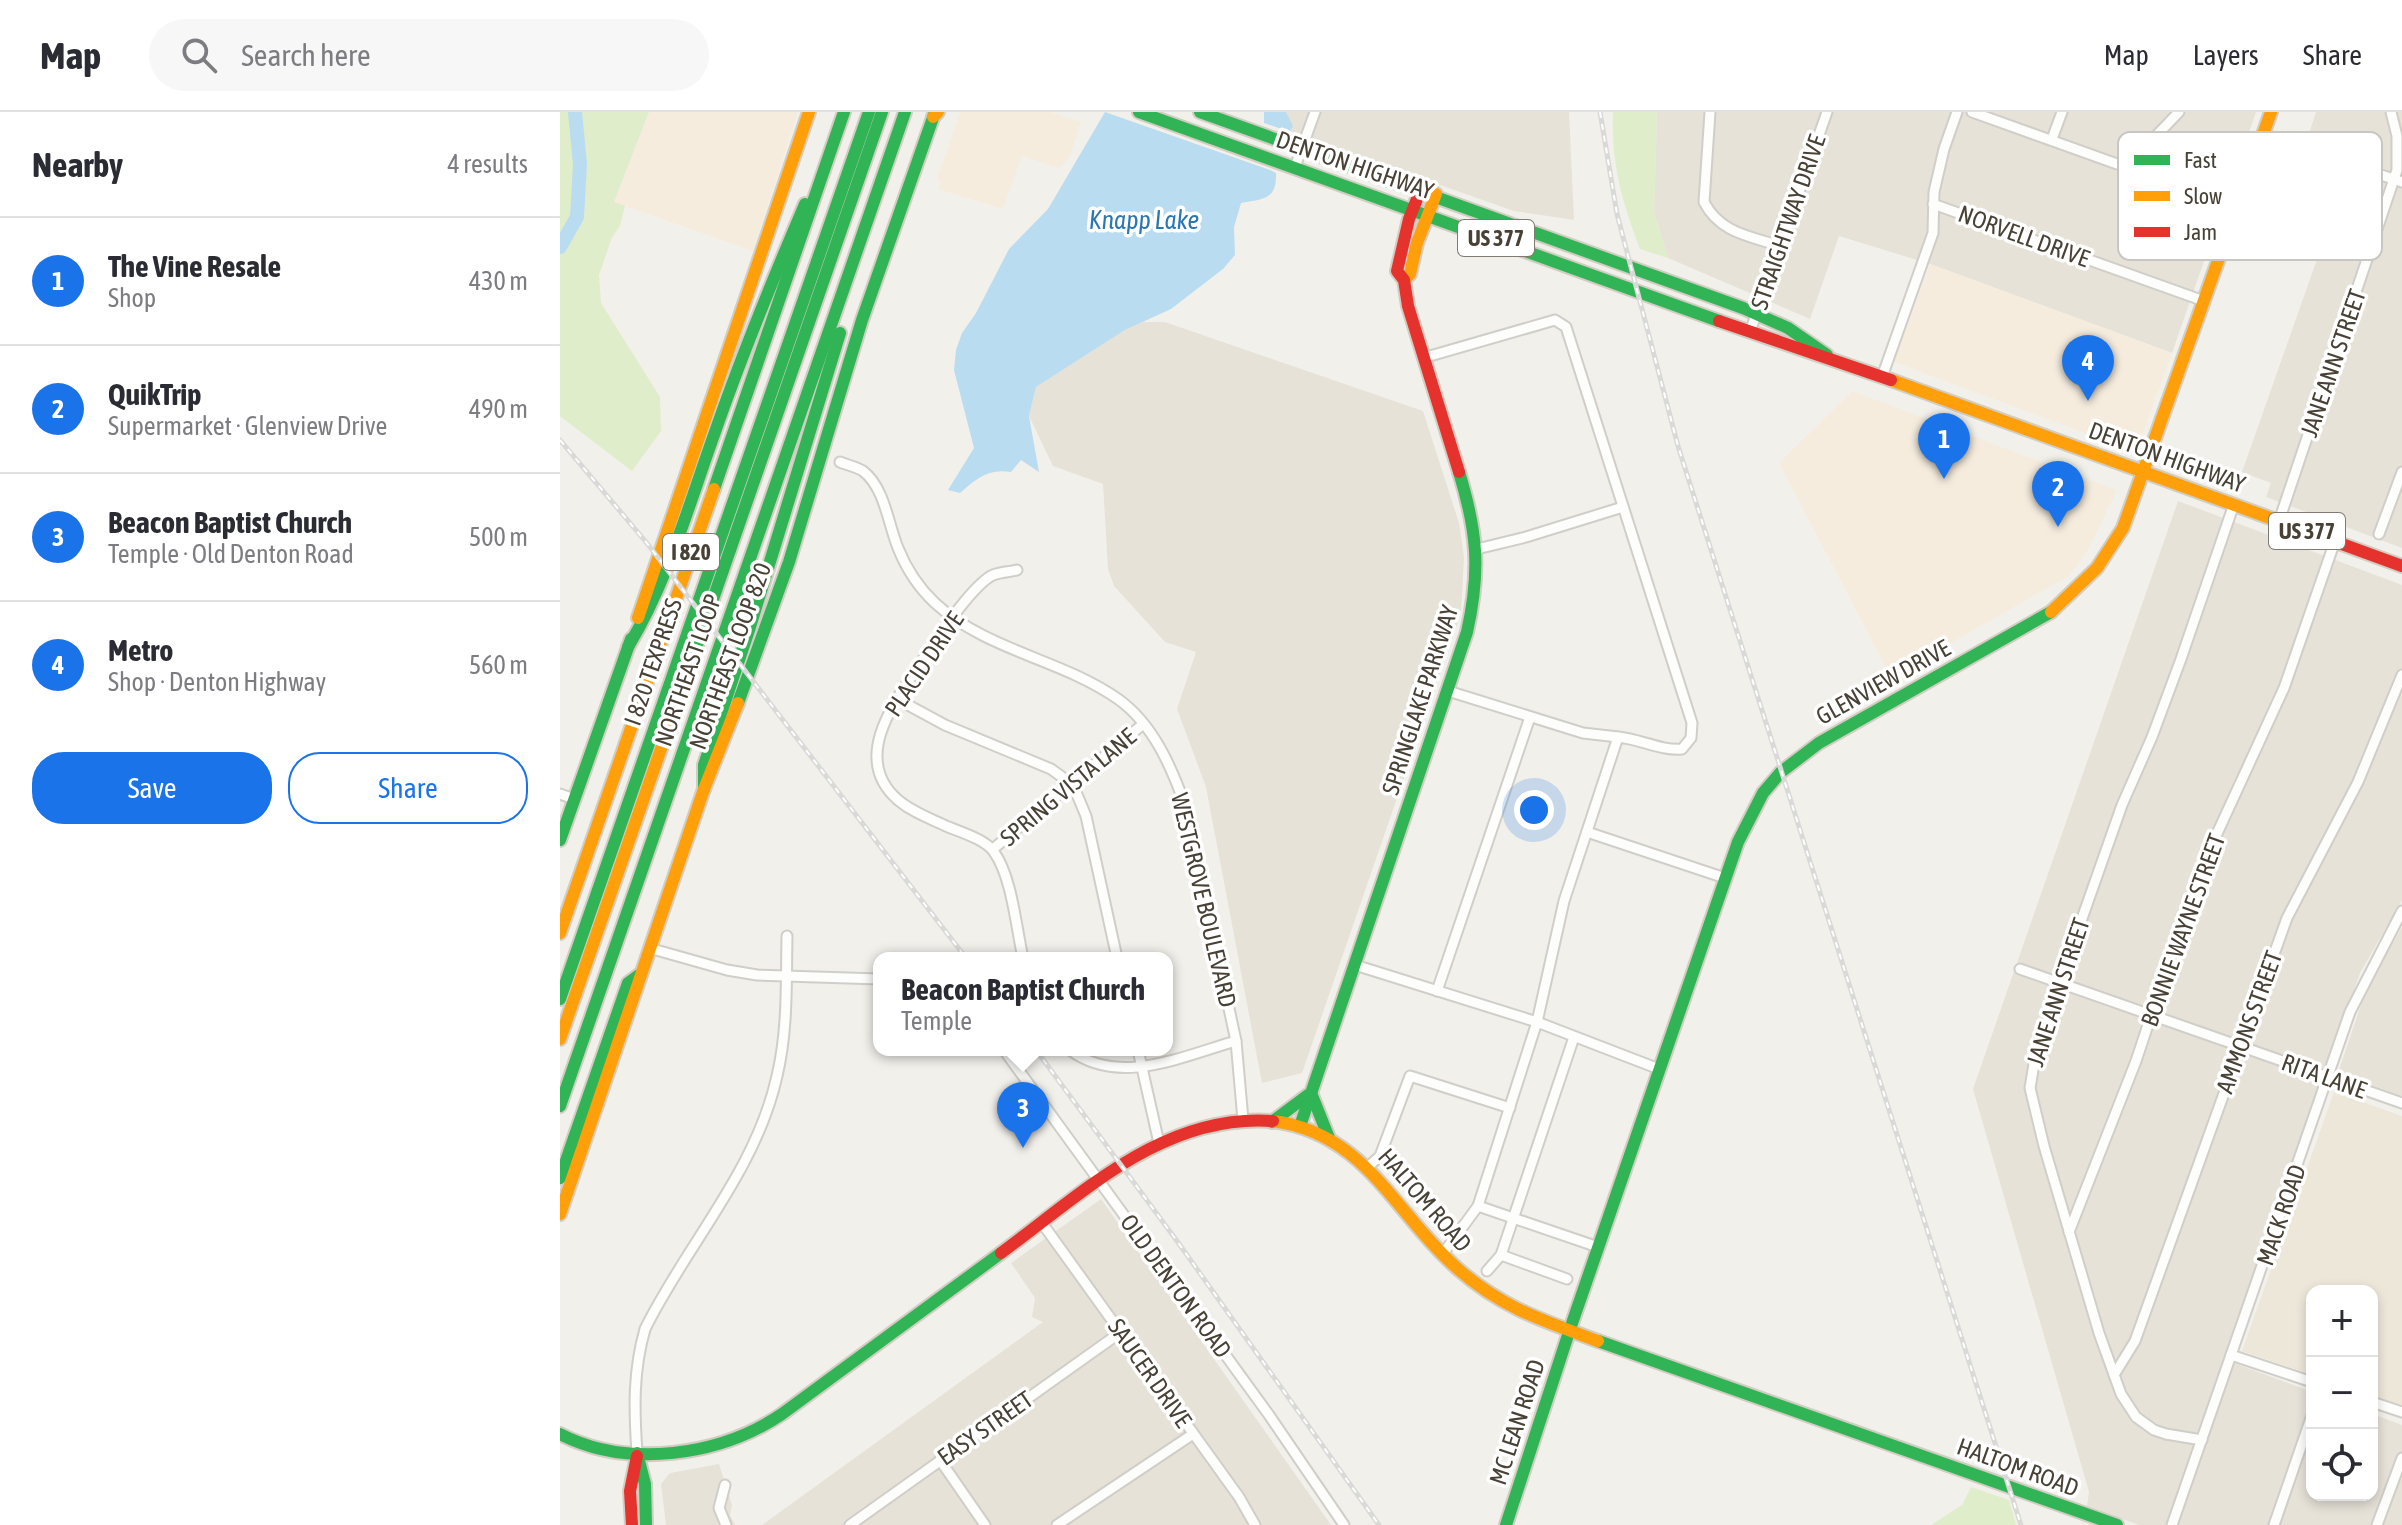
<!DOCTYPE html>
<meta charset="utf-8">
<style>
:root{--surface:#fff;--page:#f7f7f7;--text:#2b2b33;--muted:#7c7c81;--line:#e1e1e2;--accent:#1a73e8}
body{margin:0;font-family:"Asap Condensed",sans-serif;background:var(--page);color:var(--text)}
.controls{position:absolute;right:24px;bottom:24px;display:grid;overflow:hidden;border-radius:16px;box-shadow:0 4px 12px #0003}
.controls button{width:72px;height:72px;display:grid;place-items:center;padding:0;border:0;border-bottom:2px solid var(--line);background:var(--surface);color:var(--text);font:40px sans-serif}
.you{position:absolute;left:974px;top:698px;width:28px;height:28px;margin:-20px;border:6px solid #fff;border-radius:50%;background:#1a73e8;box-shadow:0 0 0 12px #1a73e833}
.badge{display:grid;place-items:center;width:52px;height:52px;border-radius:50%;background:var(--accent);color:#fff;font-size:26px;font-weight:700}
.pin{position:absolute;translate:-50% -66px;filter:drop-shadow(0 2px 4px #0008)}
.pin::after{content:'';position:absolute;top:42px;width:28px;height:24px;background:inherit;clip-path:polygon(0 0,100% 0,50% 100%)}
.popup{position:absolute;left:313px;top:840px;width:300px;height:104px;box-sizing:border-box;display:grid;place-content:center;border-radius:16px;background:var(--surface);filter:drop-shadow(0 2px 6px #0005);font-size:26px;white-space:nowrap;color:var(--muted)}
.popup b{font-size:30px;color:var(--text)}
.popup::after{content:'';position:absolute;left:50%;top:100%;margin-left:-16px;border:16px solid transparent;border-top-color:var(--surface)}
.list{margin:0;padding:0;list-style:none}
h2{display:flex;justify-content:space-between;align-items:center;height:104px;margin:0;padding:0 32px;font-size:34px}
h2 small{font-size:26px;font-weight:400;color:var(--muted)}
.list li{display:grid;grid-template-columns:52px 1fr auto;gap:24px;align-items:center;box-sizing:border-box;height:128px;padding:0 32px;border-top:2px solid var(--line)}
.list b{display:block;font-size:30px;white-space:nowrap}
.list p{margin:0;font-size:26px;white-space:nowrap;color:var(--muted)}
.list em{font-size:26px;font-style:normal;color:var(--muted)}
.actions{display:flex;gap:16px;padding:24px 32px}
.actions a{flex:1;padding:18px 0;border:2px solid var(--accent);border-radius:32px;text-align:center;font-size:28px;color:var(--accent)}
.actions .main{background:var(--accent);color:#fff}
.icon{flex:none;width:44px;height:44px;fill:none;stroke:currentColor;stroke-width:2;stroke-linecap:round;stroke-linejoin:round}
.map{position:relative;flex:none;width:1842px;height:1413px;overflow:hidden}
header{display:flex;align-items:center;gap:48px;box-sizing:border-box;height:112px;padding:0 40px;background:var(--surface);border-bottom:2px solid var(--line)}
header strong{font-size:38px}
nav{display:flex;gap:44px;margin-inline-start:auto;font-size:28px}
.search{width:560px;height:72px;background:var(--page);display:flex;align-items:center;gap:20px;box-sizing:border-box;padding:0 28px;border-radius:44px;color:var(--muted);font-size:30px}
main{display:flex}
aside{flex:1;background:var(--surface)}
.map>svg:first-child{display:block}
.residential{fill:#e6e2d8}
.commercial{fill:#f5ecde}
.education{fill:#ede7da}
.green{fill:#dfedca}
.water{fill:#badcf1}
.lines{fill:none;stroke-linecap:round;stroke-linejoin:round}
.river{stroke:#badcf1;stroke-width:14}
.street-casing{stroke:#d0cec8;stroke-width:13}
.fast-casing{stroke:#d2cdc2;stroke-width:16}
.slow-casing{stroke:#d2cdc2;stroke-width:16}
.jam-casing{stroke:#d2cdc2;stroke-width:16}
.street{stroke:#fdfdfc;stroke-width:9}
.fast{stroke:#30b455;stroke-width:12}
.slow{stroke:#ff9f0a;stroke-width:12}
.jam{stroke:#e5322d;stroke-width:12}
.rail-casing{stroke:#d9d9d8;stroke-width:5}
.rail{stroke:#fff;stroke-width:2;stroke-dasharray:6;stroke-linecap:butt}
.labels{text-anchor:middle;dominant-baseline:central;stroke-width:7;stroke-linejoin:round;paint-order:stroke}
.shield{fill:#fff;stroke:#7f7a72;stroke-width:2}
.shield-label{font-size:22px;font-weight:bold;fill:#484136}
.street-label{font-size:24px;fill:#484136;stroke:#fff}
.water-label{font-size:26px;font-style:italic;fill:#2978b2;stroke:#fff}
.key{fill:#fff;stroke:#c8c6c3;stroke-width:2}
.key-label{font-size:22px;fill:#484136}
</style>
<header>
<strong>Map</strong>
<div class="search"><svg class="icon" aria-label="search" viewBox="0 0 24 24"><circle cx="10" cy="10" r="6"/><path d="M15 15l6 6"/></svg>Search here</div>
<nav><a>Map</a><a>Layers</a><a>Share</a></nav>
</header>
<main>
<aside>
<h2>Nearby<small>4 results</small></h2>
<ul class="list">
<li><span class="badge">1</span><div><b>The Vine Resale</b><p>Shop</p></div><em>430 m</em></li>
<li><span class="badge">2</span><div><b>QuikTrip</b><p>Supermarket · Glenview Drive</p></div><em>490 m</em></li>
<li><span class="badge">3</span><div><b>Beacon Baptist Church</b><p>Temple · Old Denton Road</p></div><em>500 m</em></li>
<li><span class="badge">4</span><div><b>Metro</b><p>Shop · Denton Highway</p></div><em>560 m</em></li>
</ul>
<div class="actions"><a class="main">Save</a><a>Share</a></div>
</aside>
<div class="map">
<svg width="1842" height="1413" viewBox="0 0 1842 1413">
<rect width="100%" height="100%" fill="#f2f0eb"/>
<g class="residential">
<path d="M 710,0 L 1009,0 L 1014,108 L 954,99 L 723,18 Z"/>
<path d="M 1097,0 L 1696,0 L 1612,241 L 1370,152 L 1279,124 L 1250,207 L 1108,146 L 1094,100 Z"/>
<path d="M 1756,0 L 1842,0 L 1842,436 L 1706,385 L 1711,371 L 1682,360 L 1793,45 L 1747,28 Z"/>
<path d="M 583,210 L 605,210 L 863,299 L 899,411 L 904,445 L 901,501 L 742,961 L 702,971 L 646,675 L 617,597 L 636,540 L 605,530 L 554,474 L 548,457 L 543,372 L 493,354 L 469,304 L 476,275 L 565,218 Z"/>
<path d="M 1618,389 L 1842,473 L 1842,788 L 1800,861 L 1663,1247 L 1752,1280 L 1752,1383 L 1812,1383 L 1812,1302 L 1842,1313 L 1842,1413 L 1579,1413 L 1527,1394 L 1529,1380 L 1413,977 Z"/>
<path d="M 1842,815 L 1842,984 L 1778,961 L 1806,878 Z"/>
<path d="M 541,1087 L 771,1413 L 202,1413 L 483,1210 L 472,1205 L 475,1186 L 451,1151 Z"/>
<path d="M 159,1352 L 172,1393 L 170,1403 L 175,1413 L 106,1413 L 101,1372 L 110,1361 Z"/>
</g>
<g class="commercial">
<path d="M 89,0 L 238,0 L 193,139 L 54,90 Z"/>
<path d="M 400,0 L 491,0 L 521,10 L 509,46 L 499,56 L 462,44 L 443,97 L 378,77 L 381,69 L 377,67 Z"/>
<path d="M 1370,152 L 1612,241 L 1576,340 L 1334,250 Z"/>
<path d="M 1292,279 L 1557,378 L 1527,440 L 1509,464 L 1331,565 L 1219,351 Z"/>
</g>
<path class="education" d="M 1774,980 L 1842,1004 L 1842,1294 L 1812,1284 L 1812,1179 L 1752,1179 L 1752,1263 L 1682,1239 Z"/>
<g class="green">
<path d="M 0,0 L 89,0 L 54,90 L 65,94 L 60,114 L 52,125 L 39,163 L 41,191 L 100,285 L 101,319 L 72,359 L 0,304 Z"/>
<path d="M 1053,0 L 1097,0 L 1094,100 L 1108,146 L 1080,137 C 1062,89 1051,52 1053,0 Z"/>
<path d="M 1411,1375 L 1449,1388 L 1456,1413 L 1371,1413 L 1402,1393 Z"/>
</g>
<g class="water">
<path d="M 545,0 L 710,58 L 716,61 C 717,88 703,87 681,91 L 674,115 L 675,143 L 663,157 L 611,197 L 565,218 L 476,275 L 469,304 L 479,360 L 461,348 L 451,360 C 428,356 416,367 400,381 L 388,378 L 414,336 L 394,258 L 396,238 L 402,221 L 416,201 L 449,137 L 488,97 Z"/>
<path d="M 704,0 L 726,0 L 733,14 L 730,20 L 704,11 Z"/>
</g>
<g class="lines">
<path class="river" d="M 0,135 L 17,105 L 20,52 L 15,0"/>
<defs>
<g id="street">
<path d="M 1150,0 L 1144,90 C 1160,121 1189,124 1220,134"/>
<path d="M 1412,0 L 1677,95"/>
<path d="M 1703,23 L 1842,70"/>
<path d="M 1492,27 L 1502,0"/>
<path d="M 735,55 L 755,0"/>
<path d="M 1579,59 L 1595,25 L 1619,0"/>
<path d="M 1373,92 L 1644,189"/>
<path d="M 1190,220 L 1267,0"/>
<path d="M 863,246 L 995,208 L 1006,215 L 1132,611 L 1131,626 L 1122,637 C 1101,639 1080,627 1058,625 L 1004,789 L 977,910 L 918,1094 L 882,1143"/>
<path d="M 1322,265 L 1373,121 L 1374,80 L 1384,37 L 1397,0"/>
<path d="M 280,350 C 287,353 297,355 303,359 C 325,376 328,412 338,436 C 346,456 359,476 375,491 C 427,539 501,547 558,587 C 593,612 611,654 625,693 L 676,929 L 683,1008"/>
<path d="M 1719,409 L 1837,58 L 1837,24 L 1831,0"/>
<path d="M 1819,422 L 1842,360"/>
<path d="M 917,437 L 966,425 L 1063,395"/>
<path d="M 457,458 C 449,460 440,460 433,463 C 415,471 381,520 370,537 C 343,579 286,643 338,688 C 352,700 369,706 386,714 C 400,720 425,727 434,740 C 452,765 456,815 463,846"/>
<path d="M 888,579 L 1023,621 L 1058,625"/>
<path d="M 337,587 L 385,613 L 491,657 L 513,673 L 526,704 L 557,846"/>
<path d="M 0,682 L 14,687"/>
<path d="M 1027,720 L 1165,766"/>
<path d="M 433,737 L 582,613"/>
<path d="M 89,836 L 167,858 L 197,863 L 319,867"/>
<path d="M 795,853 L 977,910 L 1099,957"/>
<path d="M 1460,857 L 1842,991"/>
<path d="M 877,879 L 970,605"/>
<path d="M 444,938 L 709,1303 L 784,1413"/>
<path d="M 510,938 C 559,975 623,944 676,929"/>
<path d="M 578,938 L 599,1031"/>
<path d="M 809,1054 L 820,1044 L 850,964 L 950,996"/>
<path d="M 918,1094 L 1038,1135"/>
<path d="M 482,1111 L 679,1385 L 695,1413"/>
<path d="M 1509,1120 L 1576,949 L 1638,763 L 1724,576 L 1775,429"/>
<path d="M 941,1143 L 1007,1167"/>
<path d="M 927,1159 L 941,1143 L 1014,925"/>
<path d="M 1671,1243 L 1752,1270"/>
<path d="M 1554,1263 L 1575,1229 L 1727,806 L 1798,670 L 1842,563"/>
<path d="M 1812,1290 L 1842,1300"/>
<path d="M 1642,1328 L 1606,1322 L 1594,1318 L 1576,1305 L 1561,1282 L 1539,1221 L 1484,1034 L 1470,976 L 1474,952 L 1500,869 L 1562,693 L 1592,625 L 1621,547 L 1674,392"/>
<path d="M 77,1341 C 74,1297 73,1259 85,1217 C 127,1132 196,1059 217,964 C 228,918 226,871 227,824"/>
<path d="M 380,1348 L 425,1413"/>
<path d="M 165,1373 L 159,1396 L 166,1413"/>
<path d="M 290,1413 L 561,1220"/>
<path d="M 497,1413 L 633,1322"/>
<path d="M 1612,1413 L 1790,900 L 1842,799"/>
<path d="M 1714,1413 L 1752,1303"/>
<path d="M 1817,1413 L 1842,1346"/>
</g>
<g id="fast">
<path d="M 579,0 L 1159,209"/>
<path d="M 640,0 L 1183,196 L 1228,216 L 1267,243"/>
<path d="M 154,377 L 284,0"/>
<path d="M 68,535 C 108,469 129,392 155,320 C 182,242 213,167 245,92"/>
<path d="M 118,588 L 322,0"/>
<path d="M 178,591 L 229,450 L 302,208 L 375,0"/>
<path d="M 144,677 L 144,653 L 190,515 L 280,221"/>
<path d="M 0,728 L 71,527"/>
<path d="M 0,887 L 309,0"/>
<path d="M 751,981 L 769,1026"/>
<path d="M 0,994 L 345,0"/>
<path d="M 712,1010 L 748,983"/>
<path d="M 740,1014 L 907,520 C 921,458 917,419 899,360"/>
<path d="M 0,1066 L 68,871 L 79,863"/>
<path d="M 1038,1229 L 1557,1413"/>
<path d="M 0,1322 C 68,1357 160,1344 222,1302 L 441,1141"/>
<path d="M 77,1341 L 85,1372 L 86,1413"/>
<path d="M 946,1413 L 1009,1220 L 1178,730 L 1203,681 L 1221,660 L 1259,631 L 1491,500"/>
</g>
<g id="slow">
<path d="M 373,5 L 378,0"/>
<path d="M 844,168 L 850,162 L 857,131 L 876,82"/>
<path d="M 1331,268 L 1724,411"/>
<path d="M 1491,500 L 1537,456 L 1563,416 L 1711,0"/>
<path d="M 78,506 L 249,0"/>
<path d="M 0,821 L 154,377"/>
<path d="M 0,927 L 118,588"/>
<path d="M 713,1009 C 806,1021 835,1102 898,1157 C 942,1196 984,1209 1038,1229"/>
<path d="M 0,1102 L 144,677 L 178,591"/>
</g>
<g id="jam">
<path d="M 861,77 L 849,107 L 837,159 L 844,168 L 848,194 L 899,360"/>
<path d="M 1159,209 L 1331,268"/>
<path d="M 1724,411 L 1842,454"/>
<path d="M 441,1141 C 523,1081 604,1001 713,1009"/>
<path d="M 72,1413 L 70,1379 L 77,1344"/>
</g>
</defs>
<use href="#street" class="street-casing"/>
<use href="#fast" class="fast-casing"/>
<use href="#slow" class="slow-casing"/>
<use href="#jam" class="jam-casing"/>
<use href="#street" class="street"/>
<use href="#fast" class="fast"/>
<use href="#slow" class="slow"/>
<use href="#jam" class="jam"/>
<defs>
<g id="rail">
<path d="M 1040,0 L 1057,102 L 1118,334 L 1461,1413"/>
<path d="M 0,328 L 86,430 L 406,846"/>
<path d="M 476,938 L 617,1129 L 819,1413"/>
</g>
</defs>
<use href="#rail" class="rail-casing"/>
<use href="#rail" class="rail"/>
</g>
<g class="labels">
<g class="shield">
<rect x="898" y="108" width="76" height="36" rx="6"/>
<rect x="1709" y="401" width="76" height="36" rx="6"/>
<rect x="103" y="422" width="56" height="36" rx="6"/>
</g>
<g class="shield-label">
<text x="936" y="126">US 377</text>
<text x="1747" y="419">US 377</text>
<text x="131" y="440">I 820</text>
</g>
<g class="street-label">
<text transform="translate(795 53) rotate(19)">DENTON HIGHWAY</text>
<text transform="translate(1228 110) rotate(-71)">STRAIGHTWAY DRIVE</text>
<text transform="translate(1464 124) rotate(20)">NORVELL DRIVE</text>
<text transform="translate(1773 251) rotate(-71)">JANE ANN STREET</text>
<text transform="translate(1607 345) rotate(20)">DENTON HIGHWAY</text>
<text transform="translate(170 544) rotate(-70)">NORTHEAST LOOP 820</text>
<text transform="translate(93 550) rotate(-71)">I 820 TEXPRESS</text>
<text transform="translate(364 552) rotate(-56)">PLACID DRIVE</text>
<text transform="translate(128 558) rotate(-71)">NORTHEAST LOOP</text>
<text transform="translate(1323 570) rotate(-29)">GLENVIEW DRIVE</text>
<text transform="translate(860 588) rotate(-72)">SPRINGLAKE PARKWAY</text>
<text transform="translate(508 675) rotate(-40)">SPRING VISTA LANE</text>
<text transform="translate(644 788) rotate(77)">WESTGROVE BOULEVARD</text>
<text transform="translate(1623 818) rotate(-70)">BONNIE WAYNE STREET</text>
<text transform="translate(1498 880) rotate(-72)">JANE ANN STREET</text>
<text transform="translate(1689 910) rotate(-70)">AMMONS STREET</text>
<text transform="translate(1764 964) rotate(20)">RITA LANE</text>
<text transform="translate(865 1088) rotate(49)">HALTOM ROAD</text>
<text transform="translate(1721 1103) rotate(-71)">MACK ROAD</text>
<text transform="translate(616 1174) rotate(54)">OLD DENTON ROAD</text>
<text transform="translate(590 1261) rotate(55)">SAUCER DRIVE</text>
<text transform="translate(957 1310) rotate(-72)">MC LEAN ROAD</text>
<text transform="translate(425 1316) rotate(-35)">EASY STREET</text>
<text transform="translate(1458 1355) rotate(20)">HALTOM ROAD</text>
</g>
<g class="water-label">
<text x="584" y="108">Knapp Lake</text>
</g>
</g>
<rect x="1558" y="20" width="264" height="128" rx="12" class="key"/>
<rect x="1574" y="43" width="36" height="10" fill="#30b455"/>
<rect x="1574" y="79" width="36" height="10" fill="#ff9f0a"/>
<rect x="1574" y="115" width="36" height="10" fill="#e5322d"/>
<g class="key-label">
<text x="1624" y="56">Fast</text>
<text x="1624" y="92">Slow</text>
<text x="1624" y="128">Jam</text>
</g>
</svg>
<div class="controls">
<button>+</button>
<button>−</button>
<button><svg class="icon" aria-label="locate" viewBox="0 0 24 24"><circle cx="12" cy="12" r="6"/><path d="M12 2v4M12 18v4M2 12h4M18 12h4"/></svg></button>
</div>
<div class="you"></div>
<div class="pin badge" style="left:1384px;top:367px">1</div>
<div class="pin badge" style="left:1498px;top:415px">2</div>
<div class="pin badge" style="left:463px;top:1036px">3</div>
<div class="popup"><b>Beacon Baptist Church</b>Temple</div>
<div class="pin badge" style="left:1528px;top:289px">4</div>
</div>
</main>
